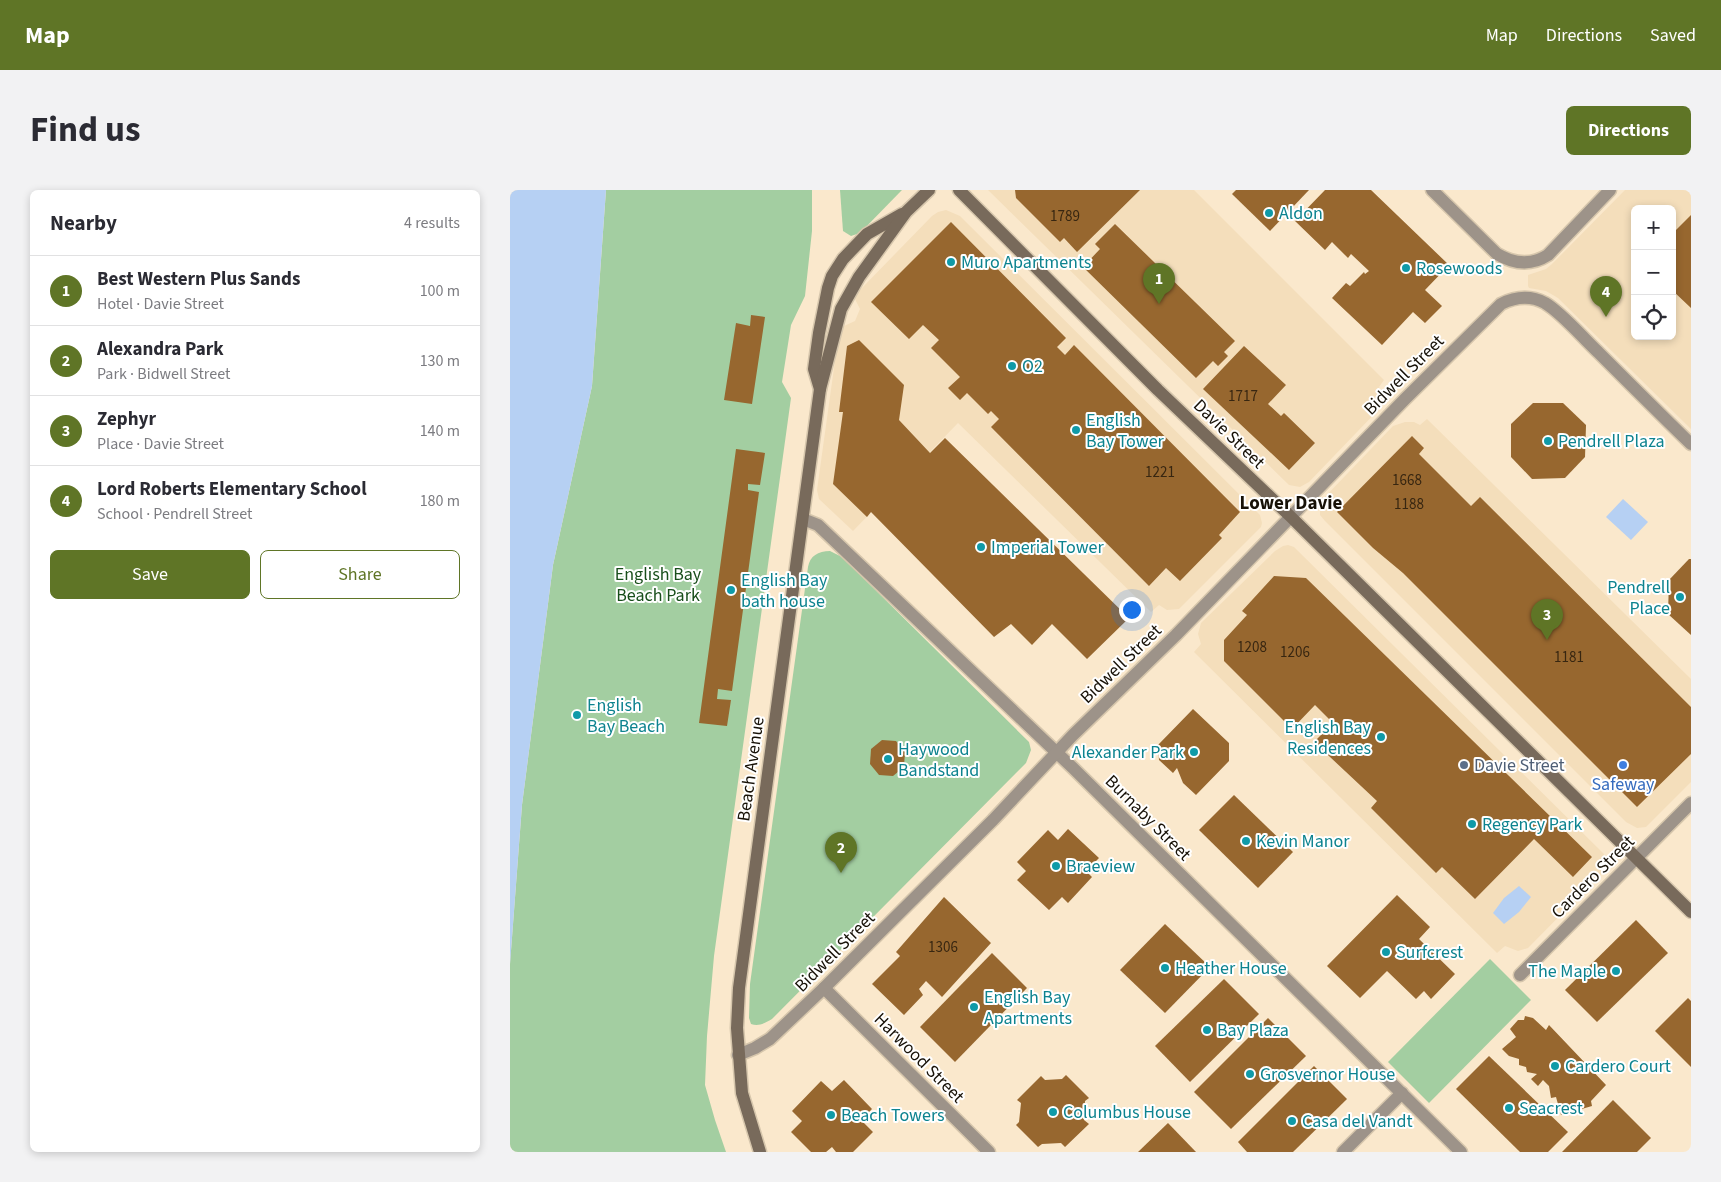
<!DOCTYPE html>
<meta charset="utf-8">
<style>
:root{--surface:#fff;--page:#f2f2f3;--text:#2b2b33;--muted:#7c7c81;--line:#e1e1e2;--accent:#5f7526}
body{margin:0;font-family:"Source Sans 3",sans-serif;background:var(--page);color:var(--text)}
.controls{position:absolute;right:15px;top:15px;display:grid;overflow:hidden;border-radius:8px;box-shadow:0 2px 8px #0003}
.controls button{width:45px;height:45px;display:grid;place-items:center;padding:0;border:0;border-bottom:1px solid var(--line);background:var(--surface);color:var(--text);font:25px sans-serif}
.you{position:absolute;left:621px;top:419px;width:18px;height:18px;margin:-12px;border:4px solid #fff;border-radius:50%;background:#1a73e8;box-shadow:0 0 0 8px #1a73e833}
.badge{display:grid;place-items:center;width:32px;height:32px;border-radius:50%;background:var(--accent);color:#fff;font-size:16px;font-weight:700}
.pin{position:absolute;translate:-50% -41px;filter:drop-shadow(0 1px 2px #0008)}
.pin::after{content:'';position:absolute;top:26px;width:18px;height:15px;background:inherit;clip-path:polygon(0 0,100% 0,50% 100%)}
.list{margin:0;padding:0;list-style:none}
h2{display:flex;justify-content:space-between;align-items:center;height:65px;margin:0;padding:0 20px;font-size:21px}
h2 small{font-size:16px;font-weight:400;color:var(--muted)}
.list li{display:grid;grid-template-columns:32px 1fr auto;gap:15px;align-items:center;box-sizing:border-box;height:70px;padding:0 20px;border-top:1px solid var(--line)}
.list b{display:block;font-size:19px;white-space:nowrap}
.list p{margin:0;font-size:16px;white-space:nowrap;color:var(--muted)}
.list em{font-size:16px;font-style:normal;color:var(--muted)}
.actions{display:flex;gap:10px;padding:15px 20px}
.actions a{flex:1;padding:11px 0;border:1px solid var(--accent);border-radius:8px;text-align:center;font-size:18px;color:var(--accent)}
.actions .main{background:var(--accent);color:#fff}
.icon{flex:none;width:28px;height:28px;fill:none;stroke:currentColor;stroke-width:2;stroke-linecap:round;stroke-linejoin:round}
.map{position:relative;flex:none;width:1181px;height:962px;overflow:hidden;border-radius:8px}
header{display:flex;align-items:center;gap:30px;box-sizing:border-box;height:70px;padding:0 25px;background:var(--accent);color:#fff}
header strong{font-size:24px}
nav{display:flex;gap:28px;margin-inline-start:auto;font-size:18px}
.intro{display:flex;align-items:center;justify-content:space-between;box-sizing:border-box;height:120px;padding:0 30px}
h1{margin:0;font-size:35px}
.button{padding:12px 22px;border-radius:8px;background:var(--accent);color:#fff;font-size:18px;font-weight:700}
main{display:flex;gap:30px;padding:0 30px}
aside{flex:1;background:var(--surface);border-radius:8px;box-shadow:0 2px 8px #0003}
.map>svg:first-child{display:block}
.built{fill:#f4debb;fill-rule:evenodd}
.green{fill:#a3cea1}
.water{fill:#b6d0f3}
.building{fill:#97672f}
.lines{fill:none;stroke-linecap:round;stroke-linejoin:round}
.street-casing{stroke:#d6c6ac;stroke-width:15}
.secondary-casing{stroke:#d6c6ac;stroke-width:15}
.street{stroke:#9d9389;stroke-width:12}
.secondary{stroke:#786a5b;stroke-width:12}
.culture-dot{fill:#0f9aa8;stroke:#fff;stroke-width:2}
.service-dot{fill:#5c6f8a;stroke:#fff;stroke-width:2}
.shop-dot{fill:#3f7fe0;stroke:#fff;stroke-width:2}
.labels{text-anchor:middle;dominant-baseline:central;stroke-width:4;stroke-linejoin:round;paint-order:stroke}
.number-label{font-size:15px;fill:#372611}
.culture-label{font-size:18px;fill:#0d838f;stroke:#fff;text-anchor:start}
.street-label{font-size:18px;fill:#171107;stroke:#fff}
.park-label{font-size:18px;fill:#184e1a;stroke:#fff}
.service-label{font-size:18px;fill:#4e5e75;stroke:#fff;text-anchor:start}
.shop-label{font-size:18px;fill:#366cbe;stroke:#fff}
.neighbourhood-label{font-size:19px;font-weight:bold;fill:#171107;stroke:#fff}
</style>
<header>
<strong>Map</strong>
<nav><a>Map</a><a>Directions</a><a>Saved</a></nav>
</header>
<div class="intro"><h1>Find us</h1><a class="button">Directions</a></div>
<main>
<aside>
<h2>Nearby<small>4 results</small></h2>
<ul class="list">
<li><span class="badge">1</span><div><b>Best Western Plus Sands</b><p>Hotel · Davie Street</p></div><em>100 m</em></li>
<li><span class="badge">2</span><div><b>Alexandra Park</b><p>Park · Bidwell Street</p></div><em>130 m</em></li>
<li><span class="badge">3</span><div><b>Zephyr</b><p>Place · Davie Street</p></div><em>140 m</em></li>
<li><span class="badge">4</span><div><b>Lord Roberts Elementary School</b><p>School · Pendrell Street</p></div><em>180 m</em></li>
</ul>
<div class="actions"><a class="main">Save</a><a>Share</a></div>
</aside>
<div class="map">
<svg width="1181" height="962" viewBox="0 0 1181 962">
<rect width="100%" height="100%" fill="#fae8cc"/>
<g class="built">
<path d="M 478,0 L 684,0 L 874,190 L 869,197 L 873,207 L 871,217 L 799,292 L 790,297 L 779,295 Z"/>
<path d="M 1115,0 L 1181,0 L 1181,239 L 1048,108 L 1036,101 L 1019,98 L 1018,96 L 1018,85 L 1036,79 L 1042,74 ZM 1125,19 L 1162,19 L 1162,146 L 1125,146 Z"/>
<path d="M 436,20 L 450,26 L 750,325 L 752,333 L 751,337 L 669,419 L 657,420 L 649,415 L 641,422 L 448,233 L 343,341 L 309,309 L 307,300 L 329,142 L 334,136 L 345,131 L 350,119 L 345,109 L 348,102 L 422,26 L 428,22 Z"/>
<path d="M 917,229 L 1181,489 L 1181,592 L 1136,637 L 1127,638 L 1116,632 L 815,331 L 810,325 L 810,317 L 811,311 L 883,236 L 895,232 L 904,232 L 910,235 Z"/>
<path d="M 778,355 L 784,357 L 1094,664 L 1096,673 L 1092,683 L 1018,758 L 1008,761 L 995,756 L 987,763 L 684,462 L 691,454 L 688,444 L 691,433 L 765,361 L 773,356 Z"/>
</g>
<g class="green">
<path d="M 96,0 L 302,0 L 302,41 L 295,106 L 281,135 L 272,192 L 281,208 L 204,766 L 197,846 L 195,895 L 205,930 L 216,962 L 0,962 L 0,774 L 12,615 L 43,375 L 82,196 Z"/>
<path d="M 330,0 L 392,0 L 350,43 L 341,46 L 333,41 Z"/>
<path d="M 320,361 L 332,367 L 519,552 L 521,560 L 516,573 L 262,829 C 255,833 249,837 241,834 L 239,828 L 240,794 L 298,377 C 300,366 308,361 320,361 Z"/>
<path d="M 980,769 L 1021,810 L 919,913 L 878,872 Z"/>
</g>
<g class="water">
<path d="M 0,0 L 96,0 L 82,196 L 43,375 L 12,615 L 0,774 Z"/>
<path d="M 1113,309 L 1138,332 L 1121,350 L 1096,327 Z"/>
<path d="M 1009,696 L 1021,707 L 1009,722 L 994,734 L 983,723 L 994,708 Z"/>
</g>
<g class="building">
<path d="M 505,0 L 630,0 L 567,62 L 554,48 L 550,52 L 506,8 Z"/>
<path d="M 726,0 L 799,0 L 760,41 L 722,4 Z"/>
<path d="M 815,0 L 861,0 L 939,75 L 915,100 L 932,116 L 915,133 L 903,122 L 872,155 L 822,108 L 836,93 L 840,96 L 854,82 L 855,84 L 859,81 L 841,64 L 838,68 L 822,52 L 815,60 L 785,31 Z"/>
<path d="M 1181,25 L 1181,118 L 1162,100 L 1162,51 L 1165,49 L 1162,44 Z"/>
<path d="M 441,32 L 556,148 L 547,157 L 555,165 L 564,155 L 730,322 L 709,345 L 712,348 L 670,391 L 656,378 L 639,396 L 481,237 L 489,229 L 481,221 L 478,224 L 457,203 L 450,210 L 438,198 L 450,187 L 421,158 L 429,150 L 413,135 L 399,149 L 361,112 Z"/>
<path d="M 605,34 L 725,151 L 714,162 L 718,166 L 708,176 L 703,171 L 686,188 L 573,77 L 590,59 L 585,54 Z"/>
<path d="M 241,125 L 255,127 L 242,214 L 214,210 L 226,133 L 240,136 Z"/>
<path d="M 349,150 L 394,195 L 389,230 L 420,263 L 435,248 L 619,428 L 577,469 L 542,434 L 522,455 L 501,434 L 484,447 L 361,322 L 357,327 L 323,294 L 333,222 L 329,222 L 337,156 Z"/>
<path d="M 734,156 L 776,195 L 758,214 L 771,226 L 774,223 L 805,253 L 779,280 L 693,199 Z"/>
<path d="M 1023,213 L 1053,213 L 1076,235 L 1075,267 L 1055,288 L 1022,289 L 1001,267 L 1001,234 Z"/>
<path d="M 902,246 L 914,258 L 909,264 L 961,316 L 970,307 L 1181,517 L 1181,564 L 1127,617 L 893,383 L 863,358 L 827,322 Z"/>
<path d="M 226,259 L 255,263 L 250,295 L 238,294 L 238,300 L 249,302 L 222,501 L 208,499 L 207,509 L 221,510 L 217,536 L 189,533 Z"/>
<path d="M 1179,369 L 1181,369 L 1181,445 L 1158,424 L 1159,390 Z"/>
<path d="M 764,386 L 796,388 L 1082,667 L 1063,687 L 1024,649 L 965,709 L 932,677 L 926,683 L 861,618 L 867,611 L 804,552 L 823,533 L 805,515 L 782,539 L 714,471 L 714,450 L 737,425 L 732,421 Z"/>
<path d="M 683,519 L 719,553 L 719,571 L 686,605 L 673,593 L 667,578 L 663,583 L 649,570 L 648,555 Z"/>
<path d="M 372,550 L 386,551 L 395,562 L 394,577 L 383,586 L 369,585 L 360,574 L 361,559 Z"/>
<path d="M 724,605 L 783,662 L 748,698 L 689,640 Z"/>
<path d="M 558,639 L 589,668 L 576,681 L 582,687 L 558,713 L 552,707 L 539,720 L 507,690 L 516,681 L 507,672 L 538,640 L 548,650 Z"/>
<path d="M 887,705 L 920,737 L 909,749 L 945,784 L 921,809 L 914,801 L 906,809 L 877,781 L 850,808 L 817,776 Z"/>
<path d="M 434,707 L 481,753 L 432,807 L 416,791 L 409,799 L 413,805 L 394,825 L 362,794 L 390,766 L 386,762 Z"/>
<path d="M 1126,730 L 1158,763 L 1087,832 L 1055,800 Z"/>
<path d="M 655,734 L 700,777 L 655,823 L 610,780 Z"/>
<path d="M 482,763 L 517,798 L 445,872 L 410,837 Z"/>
<path d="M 714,789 L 749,824 L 680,892 L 645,856 Z"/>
<path d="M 1178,808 L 1181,811 L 1181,877 L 1145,841 Z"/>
<path d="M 1015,826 L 1023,828 L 1036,840 L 1039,835 L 1096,895 L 1081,911 L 1082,916 L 1051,925 L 1046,907 L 1041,908 L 1039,896 L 1033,890 L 1028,896 L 1021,889 L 1027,884 L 1017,882 L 1016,877 L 1009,875 L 1009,869 L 999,866 L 992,859 L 1006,847 L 1000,839 L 1008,830 L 1014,830 Z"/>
<path d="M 758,828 L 796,866 L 721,939 L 684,902 Z"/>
<path d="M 979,866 L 1058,942 L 1038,962 L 1010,962 L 946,899 Z"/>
<path d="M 804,876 L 837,909 L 783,962 L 737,962 L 728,952 Z"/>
<path d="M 556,885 L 579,908 L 575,911 L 574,930 L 579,934 L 555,957 L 551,953 L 532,954 L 528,957 L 506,935 L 509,932 L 511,913 L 507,910 L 531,886 L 535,890 L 552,889 Z"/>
<path d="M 334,890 L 362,919 L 351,930 L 363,942 L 343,962 L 326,962 L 322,957 L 316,962 L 301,962 L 281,942 L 292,931 L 282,921 L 311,891 L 322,901 Z"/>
<path d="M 1103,910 L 1141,948 L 1127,962 L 1052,962 Z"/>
<path d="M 658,933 L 686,962 L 628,962 Z"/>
</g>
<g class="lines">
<defs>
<g id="street">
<path d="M 922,0 L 987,64 C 1004,74 1021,76 1038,65 L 1100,0"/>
<path d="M 293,329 L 308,335 L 563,578 L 951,962"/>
<path d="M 1010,785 L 1181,613"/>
<path d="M 314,798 L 479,962"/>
<path d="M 228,865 L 245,858 L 260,849 L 314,798 L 483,630 L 563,545 L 666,445 L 895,209 L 991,114 C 1005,107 1020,105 1035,113 C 1052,123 1073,148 1088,162 C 1119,193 1150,224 1181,254"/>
<path d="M 833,962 L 892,903"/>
</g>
<g id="secondary">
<path d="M 449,0 L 648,200 L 780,326 L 1181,722"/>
<path d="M 310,199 L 304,179 L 309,143 L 318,98 L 322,86 L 333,69 L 357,44 L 392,24"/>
<path d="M 250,962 L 232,903 L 227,838 L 229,798 L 310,199 L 331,119 L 349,87 L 396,22 L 419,0"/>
</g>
</defs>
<use href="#street" class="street-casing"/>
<use href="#secondary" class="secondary-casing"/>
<use href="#street" class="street"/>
<use href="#secondary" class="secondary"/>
</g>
<g class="culture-dot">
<circle cx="759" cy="23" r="5"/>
<circle cx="441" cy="72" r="5"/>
<circle cx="896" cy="78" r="5"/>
<circle cx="502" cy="176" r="5"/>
<circle cx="566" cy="240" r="5"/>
<circle cx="1038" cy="251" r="5"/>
<circle cx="471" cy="357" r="5"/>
<circle cx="221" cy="400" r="5"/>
<circle cx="1170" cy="407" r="5"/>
<circle cx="67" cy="525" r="5"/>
<circle cx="871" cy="547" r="5"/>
<circle cx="684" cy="562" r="5"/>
<circle cx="378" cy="569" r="5"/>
<circle cx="962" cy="634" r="5"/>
<circle cx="736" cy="651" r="5"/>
<circle cx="546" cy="676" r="5"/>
<circle cx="876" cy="762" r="5"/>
<circle cx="655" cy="778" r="5"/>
<circle cx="1106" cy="781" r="5"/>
<circle cx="464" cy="817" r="5"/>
<circle cx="697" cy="840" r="5"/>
<circle cx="1045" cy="876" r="5"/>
<circle cx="740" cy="884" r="5"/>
<circle cx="999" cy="918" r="5"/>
<circle cx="543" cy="922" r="5"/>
<circle cx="321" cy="925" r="5"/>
<circle cx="782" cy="931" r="5"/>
</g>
<circle class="service-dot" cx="954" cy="575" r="5"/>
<circle class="shop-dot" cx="1113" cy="575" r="5"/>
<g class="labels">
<g class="number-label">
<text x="555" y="26">1789</text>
<text x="733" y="206">1717</text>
<text x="650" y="282">1221</text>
<text x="897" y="290">1668</text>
<text x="899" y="314">1188</text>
<text x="742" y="457">1208</text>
<text x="785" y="462">1206</text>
<text x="1059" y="467">1181</text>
<text x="433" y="757">1306</text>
</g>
<g class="culture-label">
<text x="769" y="23">Aldon</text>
<text x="451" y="72">Muro Apartments</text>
<text x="906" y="78">Rosewoods</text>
<text x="512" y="176">O2</text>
<text x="576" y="230">English<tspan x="576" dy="21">Bay Tower</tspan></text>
<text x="1048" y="251">Pendrell Plaza</text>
<text x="481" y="357">Imperial Tower</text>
<text x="231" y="390">English Bay<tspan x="231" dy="21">bath house</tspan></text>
<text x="1160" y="397" text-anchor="end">Pendrell<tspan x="1160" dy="21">Place</tspan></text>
<text x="77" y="515">English<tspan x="77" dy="21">Bay Beach</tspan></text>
<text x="861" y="537" text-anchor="end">English Bay<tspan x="861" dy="21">Residences</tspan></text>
<text x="388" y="559">Haywood<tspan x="388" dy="21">Bandstand</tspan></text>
<text x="674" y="562" text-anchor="end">Alexander Park</text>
<text x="972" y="634">Regency Park</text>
<text x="746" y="651">Kevin Manor</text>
<text x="556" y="676">Braeview</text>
<text x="886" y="762">Surfcrest</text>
<text x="665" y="778">Heather House</text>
<text x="1096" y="781" text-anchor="end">The Maple</text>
<text x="474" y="807">English Bay<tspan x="474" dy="21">Apartments</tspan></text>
<text x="707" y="840">Bay Plaza</text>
<text x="1055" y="876">Cardero Court</text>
<text x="750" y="884">Grosvernor House</text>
<text x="1009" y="918">Seacrest</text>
<text x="553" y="922">Columbus House</text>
<text x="331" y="925">Beach Towers</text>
<text x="792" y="931">Casa del Vandt</text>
</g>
<g class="street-label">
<text transform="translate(894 185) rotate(-45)">Bidwell Street</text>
<text transform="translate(719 244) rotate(44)">Davie Street</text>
<text transform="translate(611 474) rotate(-44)">Bidwell Street</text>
<text transform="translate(241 579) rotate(-82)">Beach Avenue</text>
<text transform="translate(638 628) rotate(45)">Burnaby Street</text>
<text transform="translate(1083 687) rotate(-45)">Cardero Street</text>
<text transform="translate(325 762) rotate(-45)">Bidwell Street</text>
<text transform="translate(409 868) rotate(45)">Harwood Street</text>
</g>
<g class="park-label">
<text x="148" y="384">English Bay<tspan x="148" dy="21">Beach Park</tspan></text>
</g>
<g class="service-label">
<text x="964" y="575">Davie Street</text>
</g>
<g class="shop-label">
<text x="1113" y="594">Safeway</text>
</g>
<g class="neighbourhood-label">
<text x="781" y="313">Lower Davie</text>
</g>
</g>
</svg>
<div class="controls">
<button>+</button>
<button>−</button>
<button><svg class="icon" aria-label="locate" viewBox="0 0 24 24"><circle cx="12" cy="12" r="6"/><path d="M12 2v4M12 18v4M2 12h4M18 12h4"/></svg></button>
</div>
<div class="you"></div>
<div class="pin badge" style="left:649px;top:114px">1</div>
<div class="pin badge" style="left:331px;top:683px">2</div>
<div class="pin badge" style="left:1037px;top:450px">3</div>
<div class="pin badge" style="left:1096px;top:127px">4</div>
</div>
</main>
